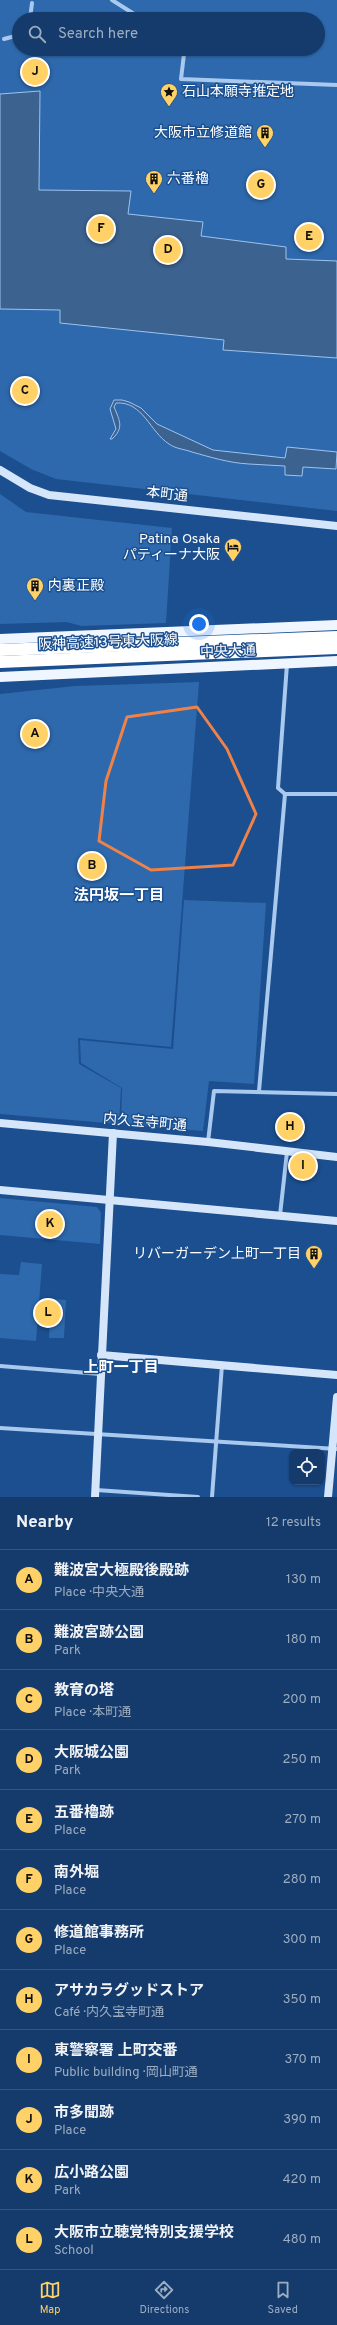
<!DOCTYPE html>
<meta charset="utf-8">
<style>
:root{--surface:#143b6b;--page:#214673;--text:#f1f3f6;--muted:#9dadc1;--line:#33557e;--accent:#ffd166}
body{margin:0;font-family:Overpass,"Noto Sans JP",sans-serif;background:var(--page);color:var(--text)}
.controls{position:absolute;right:12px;bottom:12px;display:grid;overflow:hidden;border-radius:8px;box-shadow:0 1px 3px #0004}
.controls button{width:36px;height:36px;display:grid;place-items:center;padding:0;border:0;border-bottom:1px solid var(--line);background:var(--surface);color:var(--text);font:20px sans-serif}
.you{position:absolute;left:199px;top:624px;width:14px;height:14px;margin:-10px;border:3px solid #fff;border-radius:50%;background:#1a73e8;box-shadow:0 0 0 6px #1a73e833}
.badge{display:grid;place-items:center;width:26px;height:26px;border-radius:50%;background:var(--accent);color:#111;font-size:13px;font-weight:700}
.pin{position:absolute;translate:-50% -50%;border:2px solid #fff;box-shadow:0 1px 4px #0006}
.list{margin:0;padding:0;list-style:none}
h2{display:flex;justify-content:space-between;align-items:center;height:52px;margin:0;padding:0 16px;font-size:17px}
h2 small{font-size:13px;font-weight:400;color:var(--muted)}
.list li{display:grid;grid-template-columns:26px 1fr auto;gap:12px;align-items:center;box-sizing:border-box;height:60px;padding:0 16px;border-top:1px solid var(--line)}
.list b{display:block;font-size:15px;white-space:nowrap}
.list p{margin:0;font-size:13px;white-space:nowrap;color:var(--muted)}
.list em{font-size:13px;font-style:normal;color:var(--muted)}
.icon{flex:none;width:22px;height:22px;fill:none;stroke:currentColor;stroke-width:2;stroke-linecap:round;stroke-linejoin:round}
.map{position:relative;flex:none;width:337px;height:1497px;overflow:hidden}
.search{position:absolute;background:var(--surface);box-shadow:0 1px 3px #0004;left:12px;right:12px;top:12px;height:44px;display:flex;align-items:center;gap:10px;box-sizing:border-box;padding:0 14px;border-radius:22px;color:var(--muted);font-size:15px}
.sheet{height:772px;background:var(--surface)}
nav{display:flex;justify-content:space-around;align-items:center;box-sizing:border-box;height:56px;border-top:1px solid var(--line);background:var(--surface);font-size:11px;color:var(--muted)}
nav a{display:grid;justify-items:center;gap:2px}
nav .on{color:var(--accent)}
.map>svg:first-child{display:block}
.green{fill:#2e69ad;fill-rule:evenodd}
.water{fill:#3c6290;stroke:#9cc4f0}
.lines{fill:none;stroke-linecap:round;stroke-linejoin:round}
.street{stroke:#a9c9ee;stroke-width:4}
.secondary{stroke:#d6e6fa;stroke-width:8}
.primary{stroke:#f0f6ff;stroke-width:10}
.highway{stroke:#fff;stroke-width:12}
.marked{fill:none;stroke:#ee8249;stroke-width:3;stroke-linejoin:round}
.labels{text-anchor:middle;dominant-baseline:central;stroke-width:3;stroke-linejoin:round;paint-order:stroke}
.poi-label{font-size:14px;fill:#fff;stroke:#1b4f8f;text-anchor:start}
.street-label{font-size:14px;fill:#fff;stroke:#1b4f8f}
.neighbourhood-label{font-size:15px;font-weight:bold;fill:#fff;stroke:#1b4f8f}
</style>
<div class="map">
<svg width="337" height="1497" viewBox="0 0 337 1497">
<rect width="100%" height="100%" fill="#1b4f8f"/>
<g class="green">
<path d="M 0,0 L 337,0 L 337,511 L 56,479 L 31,469 L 0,451 ZM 19,19 L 318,19 L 318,49 L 19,49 Z"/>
<path d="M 0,494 L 26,512 L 172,528 L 166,623 L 82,626 L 66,622 L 0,624 Z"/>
<path d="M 199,682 L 171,1047 L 78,1038 L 79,1064 L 121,1088 L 119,1124 L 0,1114 L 0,694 L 75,686 Z"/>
<path d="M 184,900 L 266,903 L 254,1084 L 209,1081 L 203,1131 L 121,1124 L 122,1088 L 81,1063 L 80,1040 L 173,1049 Z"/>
<path d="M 0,1198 L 97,1207 L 101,1213 L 100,1244 L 0,1235 Z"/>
<path d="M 21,1262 L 42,1264 L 36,1341 L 0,1338 L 0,1274 L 19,1275 Z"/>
<path d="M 51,1299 L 66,1300 L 64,1338 L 49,1338 Z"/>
</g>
<g class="water">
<path d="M 40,91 L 39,190 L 131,191 L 128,214 L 203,222 L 201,236 L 286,247 L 286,259 L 337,261 L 337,358 L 223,350 L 224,340 L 60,323 L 60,310 L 0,309 L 0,94 Z"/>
<path d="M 114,400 L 122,400 L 129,402 L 141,408 L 157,424 L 213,450 L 285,458 L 287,447 L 337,452 L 336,469 L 303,467 L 302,476 L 285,475 L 285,466 C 273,465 261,465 249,464 C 229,463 210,457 192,452 C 184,449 176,449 169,444 C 150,432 143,401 116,403 L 114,407 C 120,421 124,428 112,439 L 110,439 L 116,429 L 110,409 Z"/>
</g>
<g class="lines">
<g class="street">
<path d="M 112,0 L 142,19"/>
<path d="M 30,19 L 32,3"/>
<path d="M 4,39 L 19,35"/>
<path d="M 182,49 L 184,54 L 181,79 L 337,85"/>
<path d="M 287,664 L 278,788 L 285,794 L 337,794"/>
<path d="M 259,1091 L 285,794"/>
<path d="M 208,1142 L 214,1091 L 337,1094"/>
<path d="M 280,1215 L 287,1152"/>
<path d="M 0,1366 L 100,1374"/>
<path d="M 0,1428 L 337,1449"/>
<path d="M 96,1490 L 198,1497"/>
<path d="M 212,1497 L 222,1365"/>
</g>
<g class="secondary">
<path d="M 0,470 L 30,488 L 49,495 L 337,526"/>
<path d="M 0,1123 L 208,1142 L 337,1157"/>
<path d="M 0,1190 L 337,1221"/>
<path d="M 101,1355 L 337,1375"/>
<path d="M 95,1497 L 113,1133"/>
<path d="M 328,1497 L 337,1397"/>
</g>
<g class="primary">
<path d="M 0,639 L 337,625"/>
<path d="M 0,677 L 337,661"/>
</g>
<g class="highway">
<path d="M 0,650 L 337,637"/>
<path d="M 0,662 L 337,648"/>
</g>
</g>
<path class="marked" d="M 197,707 L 227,749 L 256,814 L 233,865 L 151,870 L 99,841 L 106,781 L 127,717 Z"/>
<defs>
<symbol id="sight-pin" viewBox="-11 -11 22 30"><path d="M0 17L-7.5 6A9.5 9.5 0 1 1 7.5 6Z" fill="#ffd166" stroke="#1b4f8f"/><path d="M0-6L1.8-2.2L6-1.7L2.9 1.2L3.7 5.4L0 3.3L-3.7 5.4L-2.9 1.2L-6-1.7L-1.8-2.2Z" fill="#111"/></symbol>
<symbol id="building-pin" viewBox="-11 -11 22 30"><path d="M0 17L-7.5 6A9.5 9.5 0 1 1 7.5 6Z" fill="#ffd166" stroke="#1b4f8f"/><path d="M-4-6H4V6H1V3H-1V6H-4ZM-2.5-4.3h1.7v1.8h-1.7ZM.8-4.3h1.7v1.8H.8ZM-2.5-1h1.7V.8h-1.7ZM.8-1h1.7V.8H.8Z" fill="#111"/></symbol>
<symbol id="hotel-pin" viewBox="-11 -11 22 30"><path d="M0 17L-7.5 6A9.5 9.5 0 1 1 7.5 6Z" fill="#ffd166" stroke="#1b4f8f"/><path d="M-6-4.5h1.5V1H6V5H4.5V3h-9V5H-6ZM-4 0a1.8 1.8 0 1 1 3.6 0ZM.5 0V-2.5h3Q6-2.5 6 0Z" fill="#111"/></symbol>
</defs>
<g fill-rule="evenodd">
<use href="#sight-pin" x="159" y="82" width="20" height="27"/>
<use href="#building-pin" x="255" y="123" width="20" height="27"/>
<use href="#building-pin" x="144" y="169" width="20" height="27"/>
<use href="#hotel-pin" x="223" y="537" width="20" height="27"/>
<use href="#building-pin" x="25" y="576" width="20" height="27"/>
<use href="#building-pin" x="304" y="1244" width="20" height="27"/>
</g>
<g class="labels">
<g class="poi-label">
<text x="182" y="92">石山本願寺推定地</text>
<text x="252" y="133" text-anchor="end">大阪市立修道館</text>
<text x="167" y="179">六番櫓</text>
<text x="220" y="539" text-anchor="end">Patina Osaka<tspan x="220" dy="16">パティーナ大阪</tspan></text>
<text x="48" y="586">内裏正殿</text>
<text x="301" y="1254" text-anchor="end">リバーガーデン上町一丁目</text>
</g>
<g class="street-label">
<text transform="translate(167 495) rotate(6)">本町通</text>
<text transform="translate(108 643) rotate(-2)">阪神高速13号東大阪線</text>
<text transform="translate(228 652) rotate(-2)">中央大通</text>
<text transform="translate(145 1123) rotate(5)">内久宝寺町通</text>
</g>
<g class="neighbourhood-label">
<text x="119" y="896">法円坂一丁目</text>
<text x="121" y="1368">上町一丁目</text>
</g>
</g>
</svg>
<div class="controls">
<button><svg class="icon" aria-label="locate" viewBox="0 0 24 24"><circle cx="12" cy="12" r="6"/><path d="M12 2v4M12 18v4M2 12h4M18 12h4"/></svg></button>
</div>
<div class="you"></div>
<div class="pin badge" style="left:35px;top:734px">A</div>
<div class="pin badge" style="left:92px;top:866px">B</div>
<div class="pin badge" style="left:25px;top:391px">C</div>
<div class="pin badge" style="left:168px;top:250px">D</div>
<div class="pin badge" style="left:309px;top:237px">E</div>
<div class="pin badge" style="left:101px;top:229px">F</div>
<div class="pin badge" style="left:261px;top:185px">G</div>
<div class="pin badge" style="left:290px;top:1127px">H</div>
<div class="pin badge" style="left:303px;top:1166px">I</div>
<div class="pin badge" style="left:35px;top:72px">J</div>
<div class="pin badge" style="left:50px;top:1224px">K</div>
<div class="pin badge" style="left:48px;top:1313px">L</div>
<div class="search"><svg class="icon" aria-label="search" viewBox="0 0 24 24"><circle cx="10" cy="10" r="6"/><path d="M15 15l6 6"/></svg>Search here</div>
</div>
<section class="sheet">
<h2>Nearby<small>12 results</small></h2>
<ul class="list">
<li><span class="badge">A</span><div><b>難波宮大極殿後殿跡</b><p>Place · 中央大通</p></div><em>130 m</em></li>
<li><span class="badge">B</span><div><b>難波宮跡公園</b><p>Park</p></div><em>180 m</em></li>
<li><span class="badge">C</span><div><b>教育の塔</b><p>Place · 本町通</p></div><em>200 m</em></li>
<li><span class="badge">D</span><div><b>大阪城公園</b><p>Park</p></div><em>250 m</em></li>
<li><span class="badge">E</span><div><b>五番櫓跡</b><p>Place</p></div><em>270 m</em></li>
<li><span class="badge">F</span><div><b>南外堀</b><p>Place</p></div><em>280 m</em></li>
<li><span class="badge">G</span><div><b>修道館事務所</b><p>Place</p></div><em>300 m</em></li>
<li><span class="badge">H</span><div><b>アサカラグッドストア</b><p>Café · 内久宝寺町通</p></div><em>350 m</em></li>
<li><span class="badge">I</span><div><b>東警察署 上町交番</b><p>Public building · 岡山町通</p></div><em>370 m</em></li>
<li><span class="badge">J</span><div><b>市多聞跡</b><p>Place</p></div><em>390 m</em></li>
<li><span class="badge">K</span><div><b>広小路公園</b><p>Park</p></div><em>420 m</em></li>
<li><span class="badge">L</span><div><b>大阪市立聴覚特別支援学校</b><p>School</p></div><em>480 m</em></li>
</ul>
</section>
<nav>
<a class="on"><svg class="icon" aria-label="map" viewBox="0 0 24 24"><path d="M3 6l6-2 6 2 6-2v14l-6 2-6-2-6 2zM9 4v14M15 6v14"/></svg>Map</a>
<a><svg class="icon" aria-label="directions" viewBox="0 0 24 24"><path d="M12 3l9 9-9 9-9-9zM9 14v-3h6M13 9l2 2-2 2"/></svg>Directions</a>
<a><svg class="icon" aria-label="saved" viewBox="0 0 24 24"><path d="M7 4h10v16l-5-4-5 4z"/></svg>Saved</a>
</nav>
